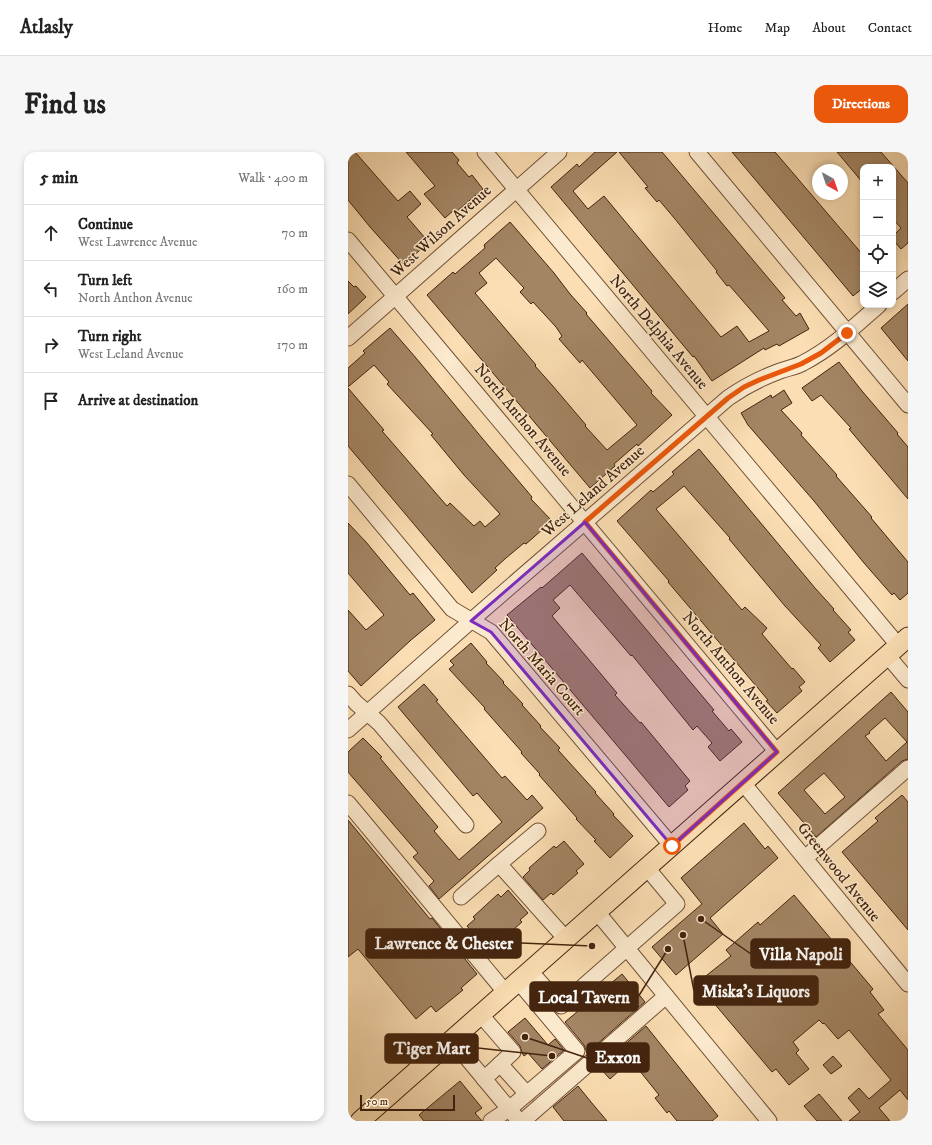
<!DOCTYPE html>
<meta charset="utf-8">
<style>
:root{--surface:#fff;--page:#f6f6f6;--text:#222;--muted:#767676;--line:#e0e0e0;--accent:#ea580c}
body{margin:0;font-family:"IM FELL DW Pica",serif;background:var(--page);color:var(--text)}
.controls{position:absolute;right:12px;top:12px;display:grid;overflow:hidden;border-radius:8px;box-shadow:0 2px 6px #0003}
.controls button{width:36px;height:36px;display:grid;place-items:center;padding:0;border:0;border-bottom:1px solid var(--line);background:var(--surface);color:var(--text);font:20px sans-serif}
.compass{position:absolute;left:464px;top:12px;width:36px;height:36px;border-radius:50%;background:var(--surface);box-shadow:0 2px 6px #0003;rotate:140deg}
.scale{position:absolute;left:12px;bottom:10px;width:95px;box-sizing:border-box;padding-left:4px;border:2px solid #44240e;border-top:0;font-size:11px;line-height:14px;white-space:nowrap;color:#44240e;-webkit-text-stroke:3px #fceace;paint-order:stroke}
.stop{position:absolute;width:12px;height:12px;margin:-9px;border:3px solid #ea580c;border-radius:50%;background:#fff}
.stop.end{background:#ea580c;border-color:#fff;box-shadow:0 1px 4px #0008}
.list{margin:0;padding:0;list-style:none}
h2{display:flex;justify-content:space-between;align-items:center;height:52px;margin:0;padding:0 16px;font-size:17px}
h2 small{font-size:13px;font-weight:400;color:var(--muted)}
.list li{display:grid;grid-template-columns:26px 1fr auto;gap:12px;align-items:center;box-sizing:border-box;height:56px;padding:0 16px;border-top:1px solid var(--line)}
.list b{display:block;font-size:15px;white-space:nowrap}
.list p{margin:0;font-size:13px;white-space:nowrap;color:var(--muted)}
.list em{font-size:13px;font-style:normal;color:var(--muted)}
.icon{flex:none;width:22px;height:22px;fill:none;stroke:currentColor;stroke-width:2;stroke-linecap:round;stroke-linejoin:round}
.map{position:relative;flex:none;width:560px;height:969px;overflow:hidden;border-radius:12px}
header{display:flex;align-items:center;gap:24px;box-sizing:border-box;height:56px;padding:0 20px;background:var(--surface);border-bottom:1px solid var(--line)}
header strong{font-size:19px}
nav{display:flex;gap:22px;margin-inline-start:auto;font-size:14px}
.intro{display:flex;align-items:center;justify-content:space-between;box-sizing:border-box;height:96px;padding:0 24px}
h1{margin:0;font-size:28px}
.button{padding:10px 18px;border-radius:12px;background:var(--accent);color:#fff;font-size:14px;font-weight:700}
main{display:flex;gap:24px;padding:0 24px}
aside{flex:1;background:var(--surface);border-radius:12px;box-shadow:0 2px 6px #0003}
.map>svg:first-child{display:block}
.building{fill:#a38564;stroke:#44240e;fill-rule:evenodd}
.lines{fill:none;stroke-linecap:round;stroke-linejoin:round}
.minor-casing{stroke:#725237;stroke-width:17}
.major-casing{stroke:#44240e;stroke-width:21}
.minor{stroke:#fceace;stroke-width:15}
.major{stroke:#fbdeb3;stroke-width:19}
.route{stroke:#ea580c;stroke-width:5}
.marked{fill:#7b2cbf;fill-opacity:0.2;stroke:#7b2cbf;stroke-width:3;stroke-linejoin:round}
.labels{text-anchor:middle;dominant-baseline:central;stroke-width:3;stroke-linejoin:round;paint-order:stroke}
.street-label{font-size:16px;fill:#44240e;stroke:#fceace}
.leader{fill:none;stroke:#44240e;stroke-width:1.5}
.callout-dot{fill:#44240e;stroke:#fceace;stroke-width:1.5}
.callout{fill:#44240e;stroke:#44240e;stroke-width:1.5}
.callout-label{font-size:17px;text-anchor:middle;font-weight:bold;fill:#fff}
</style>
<header>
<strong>Atlasly</strong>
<nav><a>Home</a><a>Map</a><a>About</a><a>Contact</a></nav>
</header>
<div class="intro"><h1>Find us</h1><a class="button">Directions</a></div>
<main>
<aside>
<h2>5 min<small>Walk · 400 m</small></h2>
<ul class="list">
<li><svg class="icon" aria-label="ahead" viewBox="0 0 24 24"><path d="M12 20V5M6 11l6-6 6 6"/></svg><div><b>Continue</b><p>West Lawrence Avenue</p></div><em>70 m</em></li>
<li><svg class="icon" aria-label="left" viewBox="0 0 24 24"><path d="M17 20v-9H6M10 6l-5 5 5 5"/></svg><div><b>Turn left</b><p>North Anthon Avenue</p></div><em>160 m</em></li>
<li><svg class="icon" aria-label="right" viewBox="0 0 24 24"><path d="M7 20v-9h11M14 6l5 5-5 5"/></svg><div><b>Turn right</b><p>West Leland Avenue</p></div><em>170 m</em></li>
<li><svg class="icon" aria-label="arrive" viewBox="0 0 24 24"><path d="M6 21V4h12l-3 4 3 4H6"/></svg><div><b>Arrive at destination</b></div></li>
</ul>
</aside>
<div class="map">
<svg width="560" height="969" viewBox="0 0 560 969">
<rect width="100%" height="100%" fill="#fbdeb3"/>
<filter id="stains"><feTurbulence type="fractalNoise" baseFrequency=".005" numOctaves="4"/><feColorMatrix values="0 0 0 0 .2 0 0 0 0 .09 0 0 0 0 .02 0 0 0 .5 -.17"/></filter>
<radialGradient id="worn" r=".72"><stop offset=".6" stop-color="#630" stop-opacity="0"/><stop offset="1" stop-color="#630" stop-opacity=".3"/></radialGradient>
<g class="building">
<path d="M 0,0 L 7,0 L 50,49 L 62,39 L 73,52 L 59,65 L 78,87 L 71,93 L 74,96 L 56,113 L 22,75 L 0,48 Z"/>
<path d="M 58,0 L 104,0 L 111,8 L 109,11 L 121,25 L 124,23 L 135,37 L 108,60 L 106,58 L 97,66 L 76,42 L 87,34 Z"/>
<path d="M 247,0 L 269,0 L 225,39 L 240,57 L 256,44 L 373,185 L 389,174 L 401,190 L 421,179 L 381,133 L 379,134 L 368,120 L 369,119 L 327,67 L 311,48 L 309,50 L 297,36 L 300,35 L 271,0 L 314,0 L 437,146 L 434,148 L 448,164 L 452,161 L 461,177 L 431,194 L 429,192 L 417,198 L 416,196 L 364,229 L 346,204 L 345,205 L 203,35 L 229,12 L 231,15 Z"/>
<path d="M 384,0 L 427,0 L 515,103 L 515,136 L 505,144 Z"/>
<path d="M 489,0 L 533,0 L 560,31 L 560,91 L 553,97 L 545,88 L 545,84 L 553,76 L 545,67 L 545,15 L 515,15 L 515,31 Z"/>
<path d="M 162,70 L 206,121 L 222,142 L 239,161 L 238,162 L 304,239 L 303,241 L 324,263 L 290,294 L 289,292 L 266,312 L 267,314 L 242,336 L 79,143 L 105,120 L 107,122 L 137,96 L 136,93 ZM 148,106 L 176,136 L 172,140 L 183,152 L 185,150 L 208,175 L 214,184 L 211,187 L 232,211 L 234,208 L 289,273 L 259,298 L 237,274 L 238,273 L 204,233 L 187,214 L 188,213 L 127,141 L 139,131 L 131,121 Z"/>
<path d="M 0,129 L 6,135 L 8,134 L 18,145 L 0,162 Z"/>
<path d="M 560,152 L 560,209 L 533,176 Z"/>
<path d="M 42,176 L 68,206 L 134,286 L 168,326 L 184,345 L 183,347 L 204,369 L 178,392 L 176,391 L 158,406 L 147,416 L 149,418 L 124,441 L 0,294 L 0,236 L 36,278 L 34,279 L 99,354 L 102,351 L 126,374 L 132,369 L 137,375 L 152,362 L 116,323 L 83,283 L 85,282 L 39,232 L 41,230 L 26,213 L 0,235 L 0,216 L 17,201 L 15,199 Z"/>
<path d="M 491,210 L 514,239 L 550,281 L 549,282 L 560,295 L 560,347 L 501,277 L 503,276 L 473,243 L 464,249 L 454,236 Z"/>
<path d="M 436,238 L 444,251 L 433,258 L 454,281 L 453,283 L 489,323 L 488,324 L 524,365 L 523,366 L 560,410 L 560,441 L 552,448 L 546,441 L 544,443 L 516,411 L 466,349 L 400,273 L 393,261 L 423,243 L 424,246 Z"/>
<path d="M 351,297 L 467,436 L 486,457 L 485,458 L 503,478 L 500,480 L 507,488 L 482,510 L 470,496 L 473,493 L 437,454 L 381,387 L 382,386 L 336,334 L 308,357 L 394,458 L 397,455 L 419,476 L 414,482 L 444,517 L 445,516 L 457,530 L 451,535 L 454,539 L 429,561 L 418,549 L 420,548 L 320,430 L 321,429 L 269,369 L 303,338 L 305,340 L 326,322 L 324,320 Z"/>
<path d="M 0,371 L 18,390 L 62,443 L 65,441 L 87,468 L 63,488 L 13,534 L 0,519 L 0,458 L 18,478 L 36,463 L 0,421 Z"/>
<path d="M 234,401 L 366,558 L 364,559 L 381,579 L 383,577 L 394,590 L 372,609 L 360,595 L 364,591 L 349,574 L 345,578 L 284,503 L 283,504 L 222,433 L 205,448 L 212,456 L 204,464 L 269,541 L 267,543 L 292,571 L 293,570 L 342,629 L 337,634 L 340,638 L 321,655 L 159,463 L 193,435 L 194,436 Z"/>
<path d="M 123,491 L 139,510 L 138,511 L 156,530 L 155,531 L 175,552 L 174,553 L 193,574 L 192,575 L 212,596 L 210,598 L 248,640 L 247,641 L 266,662 L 265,663 L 285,684 L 262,706 L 246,689 L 248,688 L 228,667 L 229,666 L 191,623 L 192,622 L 173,601 L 174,600 L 136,557 L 137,556 L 101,517 L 106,513 L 102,509 Z"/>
<path d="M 76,532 L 90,548 L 88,549 L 154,626 L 157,624 L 179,648 L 184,643 L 195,656 L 91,747 L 81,734 L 86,729 L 65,705 L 70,701 L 0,620 L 0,600 L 15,586 L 34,605 L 32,606 L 90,675 L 86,679 L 111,708 L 154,670 L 129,641 L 125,644 L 50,555 Z"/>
<path d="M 543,540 L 560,560 L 560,607 L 554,609 L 468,685 L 430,641 ZM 537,566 L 559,590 L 538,609 L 517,584 L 522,581 L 521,580 ZM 476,621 L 497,645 L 477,662 L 456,638 Z"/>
<path d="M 554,643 L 560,650 L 560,778 L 494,700 L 530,669 L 527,666 Z"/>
<path d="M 0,668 L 82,767 L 84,766 L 129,822 L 113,836 L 115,838 L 88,860 L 83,854 L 68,867 L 10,797 L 0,805 Z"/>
<path d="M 396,671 L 417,697 L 420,694 L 430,706 L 362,766 L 375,782 L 328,823 L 304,795 L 354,752 L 333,726 Z"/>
<path d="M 216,689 L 236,712 L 228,719 L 230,721 L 205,743 L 203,741 L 195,748 L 175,725 L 182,718 L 181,716 L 206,694 L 208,696 Z"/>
<path d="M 160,738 L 180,761 L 172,768 L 174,770 L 149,792 L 147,790 L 140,797 L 119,774 L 127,767 L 125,765 L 150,742 L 153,745 Z"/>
<path d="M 446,743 L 525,837 L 522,840 L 536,858 L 530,862 L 560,898 L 560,948 L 552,938 L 531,956 L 542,969 L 501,969 L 512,960 L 500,946 L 511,936 L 521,947 L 543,928 L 501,878 L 490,887 L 476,871 L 475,872 L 471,868 L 445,890 L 451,898 L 448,901 L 461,917 L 441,933 L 428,917 L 424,920 L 349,831 L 383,804 L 378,798 L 410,770 L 412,773 Z"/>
<path d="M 274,822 L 297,850 L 239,901 L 236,893 L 217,870 Z"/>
<path d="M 177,866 L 200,893 L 207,887 L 216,898 L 194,917 L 180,901 L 176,904 L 174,901 L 172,894 L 160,880 Z"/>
<path d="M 298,874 L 370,964 L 364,969 L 329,969 L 321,959 L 319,961 L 307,946 L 311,943 L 283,908 L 262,927 L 251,915 Z"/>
<path d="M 485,904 L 494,914 L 483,922 L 475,913 Z"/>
<path d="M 112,929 L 134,956 L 127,961 L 134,969 L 76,969 L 71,963 Z"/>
<path d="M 230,934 L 243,950 L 259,969 L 216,969 L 205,955 Z"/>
<path d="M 471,942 L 494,969 L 469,969 L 456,954 Z"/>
</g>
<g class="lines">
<defs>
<g id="minor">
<path d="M 137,0 L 550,493"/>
<path d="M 349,0 L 560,253"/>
<path d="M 0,88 L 429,600"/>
<path d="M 545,140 L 560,127"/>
<path d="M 0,186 L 211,0"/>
<path d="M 0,332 L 104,457 L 143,480 L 324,694"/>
<path d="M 539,503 L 560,528"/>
<path d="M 0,542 L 8,551 L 31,571 L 118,673"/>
<path d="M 0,578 L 133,460 L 380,246 C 397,234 413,226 432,219 C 440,216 448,215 455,211 C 484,196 507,174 531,153"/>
<path d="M 395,631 L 560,832"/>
<path d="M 0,651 L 158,841"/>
<path d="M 190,679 L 151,712 L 218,787"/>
<path d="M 457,706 L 560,616"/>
<path d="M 113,745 L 151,712"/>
<path d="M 249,760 L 421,969"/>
<path d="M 182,819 L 213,854 L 329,752 L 299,716"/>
<path d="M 133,863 L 165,900 L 136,927"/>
<path d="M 104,888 L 167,964"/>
<path d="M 152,912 L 179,942"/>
<path d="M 143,969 L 161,957 L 229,899 L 170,829"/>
<path d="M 175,969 L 318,844"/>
</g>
<path id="major" d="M 12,969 L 560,485"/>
</defs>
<use href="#minor" class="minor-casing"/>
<use href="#major" class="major-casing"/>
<use href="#minor" class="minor"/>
<use href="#major" class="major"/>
</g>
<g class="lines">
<path class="route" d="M 324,694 L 429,600 L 237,370 L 380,246 L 396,235 L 411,228 L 453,212 L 473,201 L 499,181"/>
</g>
<path class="marked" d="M 237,370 L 429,600 L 324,694 L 143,480 L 123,469 Z"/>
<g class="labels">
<g class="street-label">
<text transform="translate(93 79) rotate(-42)">West Wilson Avenue</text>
<text transform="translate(311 180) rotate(50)">North Delphia Avenue</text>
<text transform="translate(175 268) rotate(50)">North Anthon Avenue</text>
<text transform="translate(245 339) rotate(-41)">West Leland Avenue</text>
<text transform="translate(194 515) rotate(49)">North Maria Court</text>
<text transform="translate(383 516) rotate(50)">North Anthon Avenue</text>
<text transform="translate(491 720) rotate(51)">Greenwood Avenue</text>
</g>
</g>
<path class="leader" d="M244 794L173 791M353 767L403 802M335 783L346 839M320 797L290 845M204 904L130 896M177 885L239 906"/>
<g class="callout-dot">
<circle cx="244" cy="794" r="4"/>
<circle cx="353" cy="767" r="4"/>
<circle cx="335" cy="783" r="4"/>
<circle cx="320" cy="797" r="4"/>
<circle cx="204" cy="904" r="4"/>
<circle cx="177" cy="885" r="4"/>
</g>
<g class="callout">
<rect x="18" y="777" width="155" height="29" rx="4"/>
<rect x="403" y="787" width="99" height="29" rx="4"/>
<rect x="346" y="824" width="124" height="29" rx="4"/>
<rect x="182" y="830" width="108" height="29" rx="4"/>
<rect x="37" y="882" width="93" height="29" rx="4"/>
<rect x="239" y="891" width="62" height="29" rx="4"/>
</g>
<g class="callout-label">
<text x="96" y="797">Lawrence &amp; Chester</text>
<text x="453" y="808">Villa Napoli</text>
<text x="408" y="845">Miska's Liquors</text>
<text x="236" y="851">Local Tavern</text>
<text x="84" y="902">Tiger Mart</text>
<text x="270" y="911">Exxon</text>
</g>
<rect width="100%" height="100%" filter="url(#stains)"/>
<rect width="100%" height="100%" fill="url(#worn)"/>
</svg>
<div class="controls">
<button>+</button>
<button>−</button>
<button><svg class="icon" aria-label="locate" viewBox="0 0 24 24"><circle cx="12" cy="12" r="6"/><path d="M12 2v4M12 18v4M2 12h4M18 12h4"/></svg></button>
<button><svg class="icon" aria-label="layers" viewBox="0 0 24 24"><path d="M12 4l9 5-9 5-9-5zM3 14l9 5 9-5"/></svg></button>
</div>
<svg class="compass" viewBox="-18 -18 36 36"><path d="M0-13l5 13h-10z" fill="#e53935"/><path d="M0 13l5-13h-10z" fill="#767676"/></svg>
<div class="scale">50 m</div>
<div class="stop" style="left:324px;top:694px"></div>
<div class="stop end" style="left:499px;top:181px"></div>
</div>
</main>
